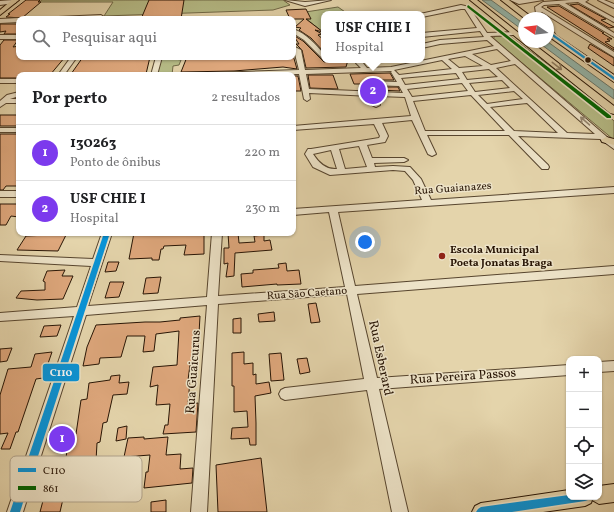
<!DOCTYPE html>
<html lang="pt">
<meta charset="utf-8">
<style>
:root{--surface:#fff;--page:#f2f2f2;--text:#202124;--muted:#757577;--line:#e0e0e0;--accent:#7c3aed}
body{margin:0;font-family:Vollkorn,serif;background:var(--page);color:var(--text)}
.controls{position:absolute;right:12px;bottom:12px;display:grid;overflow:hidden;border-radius:8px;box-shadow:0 1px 3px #0004}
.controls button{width:36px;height:36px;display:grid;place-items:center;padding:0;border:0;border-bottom:1px solid var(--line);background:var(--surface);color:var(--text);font:20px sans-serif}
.compass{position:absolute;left:518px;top:12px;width:36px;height:36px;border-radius:50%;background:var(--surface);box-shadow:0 1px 3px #0004;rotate:283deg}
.you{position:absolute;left:365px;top:242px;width:14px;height:14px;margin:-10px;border:3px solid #fff;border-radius:50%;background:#1a73e8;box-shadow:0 0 0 6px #1a73e833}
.badge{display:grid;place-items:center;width:26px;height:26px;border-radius:50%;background:var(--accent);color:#fff;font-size:13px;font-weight:700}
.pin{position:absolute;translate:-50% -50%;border:2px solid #fff;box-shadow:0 1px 4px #0006}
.popup{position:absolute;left:321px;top:11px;width:104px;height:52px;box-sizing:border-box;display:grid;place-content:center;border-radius:8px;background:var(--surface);filter:drop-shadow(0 1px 3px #0005);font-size:13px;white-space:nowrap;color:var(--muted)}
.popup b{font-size:15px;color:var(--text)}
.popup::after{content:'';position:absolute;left:50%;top:100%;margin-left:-8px;border:8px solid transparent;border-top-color:var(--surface)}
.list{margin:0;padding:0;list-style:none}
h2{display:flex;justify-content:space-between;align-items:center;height:52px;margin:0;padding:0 16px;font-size:17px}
h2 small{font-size:13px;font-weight:400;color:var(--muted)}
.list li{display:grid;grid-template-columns:26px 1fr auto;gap:12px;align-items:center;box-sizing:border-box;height:56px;padding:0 16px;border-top:1px solid var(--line)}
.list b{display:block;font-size:15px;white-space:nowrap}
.list p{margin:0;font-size:13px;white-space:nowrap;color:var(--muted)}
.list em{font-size:13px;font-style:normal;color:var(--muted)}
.icon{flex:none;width:22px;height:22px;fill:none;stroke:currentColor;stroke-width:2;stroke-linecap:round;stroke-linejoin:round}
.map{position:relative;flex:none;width:614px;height:512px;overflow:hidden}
.search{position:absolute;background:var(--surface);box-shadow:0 1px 3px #0004;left:16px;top:16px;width:280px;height:44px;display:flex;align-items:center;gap:10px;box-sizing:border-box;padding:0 14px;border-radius:8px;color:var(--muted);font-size:15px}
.panel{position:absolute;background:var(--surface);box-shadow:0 1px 3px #0004;left:16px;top:72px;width:280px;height:164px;border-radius:8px}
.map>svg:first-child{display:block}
.green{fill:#b6bc87;stroke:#6f6846}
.water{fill:#95b8ad;stroke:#69776a}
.building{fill:#dea77c;stroke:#281505}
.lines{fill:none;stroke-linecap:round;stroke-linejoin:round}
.minor-casing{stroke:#57452e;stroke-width:2}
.major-casing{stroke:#281505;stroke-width:2}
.highway-casing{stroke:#281505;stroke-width:2}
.minor{fill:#ede3c8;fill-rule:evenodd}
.major{fill:#e4d4ab;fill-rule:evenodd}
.highway{fill:#e4d4ab;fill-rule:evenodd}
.bus-1-casing{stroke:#ede3c8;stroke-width:3}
.bus-2-casing{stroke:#ede3c8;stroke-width:3}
.bus-1{fill:#0694da;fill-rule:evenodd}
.bus-2{fill:#006400;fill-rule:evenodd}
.oneway{stroke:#8f7e60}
.oneway2{stroke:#948670}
.bus-dot{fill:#281505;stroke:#ede3c8;stroke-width:1.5}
.poi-dot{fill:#8f2418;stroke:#ede3c8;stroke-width:1.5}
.labels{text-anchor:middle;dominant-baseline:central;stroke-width:3;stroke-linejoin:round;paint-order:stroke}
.street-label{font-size:11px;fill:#281505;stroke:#ede3c8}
.poi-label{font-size:11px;font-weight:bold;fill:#281505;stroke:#ede3c8;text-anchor:start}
.near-street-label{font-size:13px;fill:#281505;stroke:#ede3c8}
.key{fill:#ede3c8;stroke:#b2a58e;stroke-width:1}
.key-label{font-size:11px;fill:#281505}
.line-badge{stroke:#ede3c8;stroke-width:1.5}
.badge-label{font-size:11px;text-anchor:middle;font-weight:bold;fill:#fff}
</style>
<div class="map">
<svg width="614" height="512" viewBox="0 0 614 512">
<rect width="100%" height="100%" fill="#e4d4ab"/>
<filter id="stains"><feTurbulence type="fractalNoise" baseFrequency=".005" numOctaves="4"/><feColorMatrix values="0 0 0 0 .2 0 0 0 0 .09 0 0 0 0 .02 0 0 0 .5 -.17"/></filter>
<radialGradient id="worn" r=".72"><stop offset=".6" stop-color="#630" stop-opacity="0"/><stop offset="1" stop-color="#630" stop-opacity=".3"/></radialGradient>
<g class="green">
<path d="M 42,0 L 283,0 L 290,5 L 273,10 L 104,16 L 113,2 L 39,2 Z"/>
<path d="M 338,7 L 348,14 L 324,14 L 324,33 L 299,13 Z"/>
<path d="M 495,36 L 510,36 L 569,80 L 614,121 L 614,140 L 503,47 L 493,39 Z"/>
<path d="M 162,57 L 181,60 L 179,65 L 173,66 L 172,75 L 156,75 Z"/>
</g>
<g class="water">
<path d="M 482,0 L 491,0 L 524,24 L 524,31 Z"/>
<path d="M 538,42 L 548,42 L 614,90 L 614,99 Z"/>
</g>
<g class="building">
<path d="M 26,0 L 40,0 L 38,2 L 41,2 L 22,18 L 6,17 L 10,14 L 8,14 Z"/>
<path d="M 149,0 L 184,0 L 181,19 L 141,19 Z"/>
<path d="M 578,4 L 606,19 L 601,20 L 614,27 L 609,28 L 570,5 Z"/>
<path d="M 559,6 L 604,33 L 602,33 L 612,39 L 607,39 L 610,41 L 605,42 L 614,48 L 614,50 L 547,7 Z"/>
<path d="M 306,9 L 311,19 L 306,19 L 323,32 L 315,30 L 322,34 L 318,35 L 324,40 L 324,52 L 311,38 L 299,30 L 301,28 L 295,27 L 304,19 L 290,19 L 286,10 Z"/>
<path d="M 0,24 L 19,24 L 19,34 L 4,34 L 6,31 L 0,32 Z"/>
<path d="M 293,35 L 303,41 L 324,62 L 334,60 L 348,60 L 346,67 L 306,68 L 302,50 L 296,44 L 299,44 Z"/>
<path d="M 4,40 L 18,40 L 13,47 L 19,46 L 19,57 L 65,57 L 50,75 L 19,75 L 19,77 L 16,78 L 0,78 L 0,45 Z"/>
<path d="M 590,44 L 614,58 L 614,66 L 588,48 Z"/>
<path d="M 293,55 L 297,69 L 283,67 L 234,71 L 181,72 L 187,57 L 255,58 L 293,57 Z"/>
<path d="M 83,57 L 108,58 L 150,57 L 146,74 L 127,75 L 106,73 L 71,74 Z"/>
<path d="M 390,73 L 394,80 L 370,80 L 366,83 L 366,84 L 354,84 L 350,74 Z"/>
<path d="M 308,75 L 333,75 L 338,89 L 310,88 Z"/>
<path d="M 293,76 L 298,76 L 301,91 L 293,91 Z"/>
<path d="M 377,87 L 398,87 L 400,91 L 378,90 Z"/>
<rect x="0" y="115" width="19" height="11"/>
<path d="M 0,134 L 19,134 L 19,186 L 6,186 L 3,190 L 0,190 Z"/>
<path d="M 0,204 L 19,204 L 19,217 L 11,216 L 6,225 L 0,225 Z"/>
<path d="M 134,233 L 204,233 L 204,254 L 184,255 L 186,245 L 164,246 L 163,249 L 161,249 L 159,260 L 152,260 L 152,258 L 129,259 Z"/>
<path d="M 228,233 L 238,233 L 239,243 L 255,242 L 254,236 L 264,235 L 264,241 L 270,240 L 272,250 L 235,253 L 234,276 L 226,277 L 228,263 L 224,264 L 224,248 L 229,248 Z"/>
<path d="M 48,235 L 66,235 L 58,251 L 17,250 L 26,236 Z"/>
<path d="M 108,262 L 119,262 L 116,271 L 105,272 Z"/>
<path d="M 286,263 L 287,271 L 299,270 L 301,284 L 277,285 L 277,284 L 242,287 L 241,274 L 253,273 L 253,270 L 279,268 L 278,264 Z"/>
<path d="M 65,270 L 62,276 L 73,276 L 63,299 L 37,300 L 16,298 L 21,291 L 45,290 L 45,282 L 43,281 L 47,271 Z"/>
<path d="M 161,277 L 158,293 L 143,294 L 146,278 Z"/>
<path d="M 110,282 L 124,282 L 119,297 L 105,298 Z"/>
<path d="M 316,303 L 320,322 L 311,323 L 308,304 Z"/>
<path d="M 274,312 L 275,321 L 259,322 L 258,314 Z"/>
<path d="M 200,316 L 198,351 L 196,351 L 196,364 L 190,365 L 188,380 L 190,380 L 188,404 L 198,403 L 196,432 L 163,434 L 165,425 L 168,425 L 170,404 L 156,405 L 158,385 L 150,387 L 153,367 L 177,365 L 179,331 L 156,334 L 154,351 L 143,352 L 145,336 L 127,336 L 121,357 L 100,358 L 99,364 L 83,366 L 87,347 L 96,325 L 145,322 L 160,322 L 180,320 L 180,318 Z"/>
<path d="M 241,318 L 241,333 L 233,333 L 233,319 Z"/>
<path d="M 61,325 L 57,336 L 40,337 L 44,326 Z"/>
<path d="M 12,348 L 7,361 L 0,362 L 0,349 Z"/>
<path d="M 52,352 L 43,378 L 36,379 L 18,432 L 16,432 L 10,449 L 1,449 L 8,433 L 0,434 L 0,395 L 8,369 L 31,367 L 35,354 Z"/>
<path d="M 244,352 L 244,364 L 253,363 L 253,375 L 256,374 L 256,384 L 269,382 L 271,393 L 255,396 L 256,423 L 256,445 L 250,445 L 249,438 L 231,439 L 232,428 L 248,427 L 247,411 L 234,412 L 234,386 L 232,386 L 232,353 Z"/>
<path d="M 281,353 L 284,380 L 271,381 L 269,354 Z"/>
<path d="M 307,358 L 310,372 L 300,374 L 297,359 Z"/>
<path d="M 120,375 L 119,383 L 129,382 L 127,394 L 113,395 L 107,422 L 103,423 L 100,442 L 97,443 L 96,461 L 106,460 L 104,475 L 82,479 L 79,497 L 63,499 L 60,512 L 40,512 L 48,482 L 60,481 L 62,466 L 65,466 L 67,450 L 71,449 L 74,434 L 76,434 L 81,400 L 87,399 L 89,383 L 110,380 L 111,376 Z"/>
<path d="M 127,426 L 126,439 L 116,441 L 118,428 Z"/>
<path d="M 144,437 L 144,439 L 168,437 L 166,455 L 181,454 L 180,469 L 193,468 L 192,483 L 144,488 L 146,472 L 148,472 L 150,455 L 124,457 L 128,438 Z"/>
<path d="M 261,458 L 267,512 L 218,512 L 216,465 Z"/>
<path d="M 166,500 L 166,512 L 151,512 L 151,502 Z"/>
</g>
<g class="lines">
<defs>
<g id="minor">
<path d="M 13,0 L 16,2 L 15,3 L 0,5 L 0,1 Z"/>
<path d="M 285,0 L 305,2 L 331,0 L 305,6 Z"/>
<path d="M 510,0 L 543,0 L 519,4 Z"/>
<path d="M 570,0 L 588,0 L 585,2 L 614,18 L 614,22 L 612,21 L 578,2 L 565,3 L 614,33 L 614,37 L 559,4 L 544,5 L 541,7 L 614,52 L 614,57 L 542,12 L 539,15 L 536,13 L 535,7 L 543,2 Z"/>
<path d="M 598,0 L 604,0 L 614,4 L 614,8 Z"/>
<path d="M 461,5 L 469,7 L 487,33 L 516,32 L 517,33 L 514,35 L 490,36 L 614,143 L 614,149 L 600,139 L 518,136 L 548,165 L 549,167 L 548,169 L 542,169 L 509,135 L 427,135 L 436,154 L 432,156 L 428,154 L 412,120 L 382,123 L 388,136 L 385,142 L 367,145 L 372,158 L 404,158 L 408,160 L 404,162 L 374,163 L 375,167 L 393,166 L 410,167 L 421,179 L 431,200 L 614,187 L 614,193 L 338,212 L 355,286 L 614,266 L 614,274 L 357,294 L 377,378 L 569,365 L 569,375 L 379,389 L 408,512 L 392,512 L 367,390 L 285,400 L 281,398 L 279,394 L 281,390 L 285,388 L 364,379 L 347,294 L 218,304 L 207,512 L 191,512 L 207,305 L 86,315 L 23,512 L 7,512 L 74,316 L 0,321 L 0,313 L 77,307 L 91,266 L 0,261 L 0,255 L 93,259 L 102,233 L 112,233 L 88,306 L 207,297 L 212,233 L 222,233 L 218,296 L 345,287 L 329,212 L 293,215 L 293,209 L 422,200 L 413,180 L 405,171 L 393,170 L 330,175 L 313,167 L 305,154 L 308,149 L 311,149 L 379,138 L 380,136 L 374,124 L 293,130 L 293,126 L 411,116 L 405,97 L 378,96 L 380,105 L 376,107 L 372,105 L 371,96 L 309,93 L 310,99 L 307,101 L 304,99 L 299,74 L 211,75 L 214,73 L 299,70 L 293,46 L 301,50 L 305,70 L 361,68 L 356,63 L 359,60 L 365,60 L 363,63 L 367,68 L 391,67 L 494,46 L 487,40 L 440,44 L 422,48 L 422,44 L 440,40 L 484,37 L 480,31 L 422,37 L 422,33 L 477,28 L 465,9 L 461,9 L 422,17 L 422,14 L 420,14 ZM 497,49 L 511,61 L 491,65 L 472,54 ZM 465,56 L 483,66 L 459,68 L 448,59 ZM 442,60 L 452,69 L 399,75 L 394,70 ZM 515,64 L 595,134 L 567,133 L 496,68 ZM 489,69 L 498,77 L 467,80 L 462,72 ZM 392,71 L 391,72 L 397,82 L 370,81 L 367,83 L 370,85 L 399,86 L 403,93 L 309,89 L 306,74 ZM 456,73 L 460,79 L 405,85 L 401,78 ZM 502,80 L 510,88 L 475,92 L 469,83 ZM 462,83 L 468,91 L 412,97 L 407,89 ZM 514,91 L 523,99 L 487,104 L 478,95 ZM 471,95 L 505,131 L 425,131 L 413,101 ZM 527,103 L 558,133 L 514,131 L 490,107 ZM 359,146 L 367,167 L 345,169 L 339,149 ZM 331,150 L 337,169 C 326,170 319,163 313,154 Z"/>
<path d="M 101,15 L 104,17 L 103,18 L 55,19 L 58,17 Z"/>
<path d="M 0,19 L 19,18 L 21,19 L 19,19 L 19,22 L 0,23 Z"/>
<path d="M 548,26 L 555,34 L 555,36 L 551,36 L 548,32 Z"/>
<path d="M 293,29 C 307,34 315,44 324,54 L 324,60 L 304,40 L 293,33 Z"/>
<rect x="0" y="35" width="19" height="4"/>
<path d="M 71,57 L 77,57 L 64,75 L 58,75 Z"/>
<path d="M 156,57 L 162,57 L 157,75 L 151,75 Z"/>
<rect x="0" y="79" width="19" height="4"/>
<path d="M 19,92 L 19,96 L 10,99 L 19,99 L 19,103 L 6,103 L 0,107 L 0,101 L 7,95 Z"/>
<rect x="0" y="128" width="19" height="4"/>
<rect x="0" y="191" width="19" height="6"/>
<path d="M 614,361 L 614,371 L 599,372 L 599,362 Z"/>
</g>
<g id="major">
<path d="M 12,0 L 19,0 L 0,15 L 0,10 Z"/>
<path d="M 614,484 L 614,502 L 599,504 L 592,500 L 591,503 L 585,506 L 543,512 L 472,512 L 475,506 L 481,503 L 569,490 L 569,497 L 599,497 L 599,486 Z"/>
</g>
<g id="highway">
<path d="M 470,0 L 477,0 L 524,37 L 524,42 L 531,42 L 614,106 L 614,114 L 610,113 Z"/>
<path d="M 501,0 L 509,0 L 533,18 L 524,18 Z"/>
<path d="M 548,30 L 614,75 L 614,82 L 548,36 Z"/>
<path d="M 606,137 L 614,139 L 614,145 L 602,142 L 601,140 Z"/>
</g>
</defs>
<use href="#minor" class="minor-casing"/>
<use href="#major" class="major-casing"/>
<use href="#highway" class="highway-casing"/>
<use href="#minor" class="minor"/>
<use href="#major" class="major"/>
<use href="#highway" class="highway"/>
<defs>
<g id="bus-1">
<path d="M 553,34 L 614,77 L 614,80 L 552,36 L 551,35 Z"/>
<path d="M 104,233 L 110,233 L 20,512 L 10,512 Z"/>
<path d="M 569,495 L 569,497 L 589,497 L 588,500 L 585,501 L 512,512 L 476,512 L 478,509 L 481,507 Z"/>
</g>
<path id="bus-2" d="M 468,5 L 611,116 L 611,118 L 607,118 L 467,7 Z"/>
</defs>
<use href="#bus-1" class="bus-1-casing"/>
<use href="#bus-2" class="bus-2-casing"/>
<use href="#bus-1" class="bus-1"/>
<use href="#bus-2" class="bus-2"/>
</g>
<defs><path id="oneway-shaft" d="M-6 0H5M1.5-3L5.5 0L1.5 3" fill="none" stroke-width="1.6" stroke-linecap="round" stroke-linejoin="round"/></defs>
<use class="oneway" href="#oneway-shaft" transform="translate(557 66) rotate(38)"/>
<use class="oneway2" href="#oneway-shaft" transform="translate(585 121) rotate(-139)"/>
<circle class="bus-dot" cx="588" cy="60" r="3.5"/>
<circle class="poi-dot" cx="442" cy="256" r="4"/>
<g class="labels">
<g class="street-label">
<text transform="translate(453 189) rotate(-4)">Rua Guaianazes</text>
<text transform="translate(307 294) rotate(-4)">Rua São Caetano</text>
</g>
<g class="poi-label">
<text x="450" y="250">Escola Municipal<tspan x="450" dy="13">Poeta Jonatas Braga</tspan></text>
</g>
<g class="near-street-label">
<text transform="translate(380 358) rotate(78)">Rua Esberard</text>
<text transform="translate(194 372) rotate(-86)">Rua Guaicurus</text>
<text transform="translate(463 377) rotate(-4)">Rua Pereira Passos</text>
</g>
</g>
<rect x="10" y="456" width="132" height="46" rx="6" class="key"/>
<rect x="18" y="468" width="18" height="4" fill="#0694da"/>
<rect x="18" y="486" width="18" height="4" fill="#006400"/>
<g class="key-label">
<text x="43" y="474">C110</text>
<text x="43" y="492">861</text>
</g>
<rect class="line-badge" x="42" y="363" width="38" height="19" rx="4" fill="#0694da"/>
<g class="badge-label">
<text x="61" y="376">C110</text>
</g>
<rect width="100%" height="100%" filter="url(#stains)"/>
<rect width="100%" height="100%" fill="url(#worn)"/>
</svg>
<div class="controls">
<button>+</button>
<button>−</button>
<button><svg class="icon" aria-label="locate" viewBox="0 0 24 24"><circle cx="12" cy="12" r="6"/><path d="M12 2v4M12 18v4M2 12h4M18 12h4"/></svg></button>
<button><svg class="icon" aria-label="layers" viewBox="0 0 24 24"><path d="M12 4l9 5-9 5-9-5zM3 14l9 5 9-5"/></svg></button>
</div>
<svg class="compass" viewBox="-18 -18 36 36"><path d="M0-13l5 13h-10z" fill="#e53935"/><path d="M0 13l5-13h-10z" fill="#757577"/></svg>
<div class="you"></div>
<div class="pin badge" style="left:62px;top:439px">1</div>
<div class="pin badge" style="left:373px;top:91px">2</div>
<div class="popup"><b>USF CHIE I</b>Hospital</div>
<div class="search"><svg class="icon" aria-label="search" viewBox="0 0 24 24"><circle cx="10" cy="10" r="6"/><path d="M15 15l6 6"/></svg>Pesquisar aqui</div>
<section class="panel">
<h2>Por perto<small>2 resultados</small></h2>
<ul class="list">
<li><span class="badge">1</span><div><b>130263</b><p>Ponto de ônibus</p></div><em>220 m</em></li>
<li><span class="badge">2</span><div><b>USF CHIE I</b><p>Hospital</p></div><em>230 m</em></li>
</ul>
</section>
</div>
